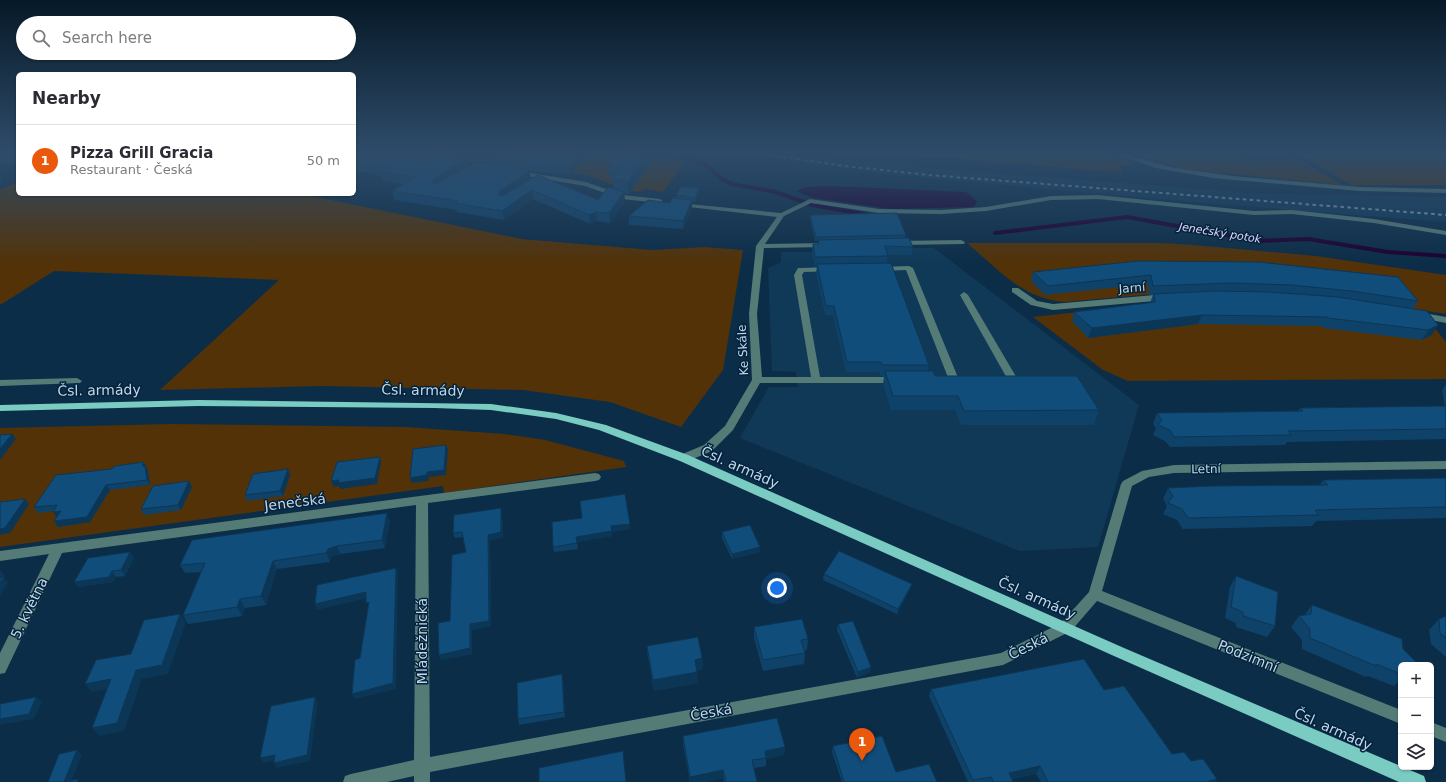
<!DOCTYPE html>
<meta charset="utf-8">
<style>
:root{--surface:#fff;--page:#f7f7f7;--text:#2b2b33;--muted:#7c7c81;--line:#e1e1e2;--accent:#ea580c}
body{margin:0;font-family:"DejaVu Sans",sans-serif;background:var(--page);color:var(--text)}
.controls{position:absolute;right:12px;bottom:12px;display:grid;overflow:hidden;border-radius:6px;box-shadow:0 1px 3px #0004}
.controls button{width:36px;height:36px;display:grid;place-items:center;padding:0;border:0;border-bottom:1px solid var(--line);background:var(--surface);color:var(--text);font:20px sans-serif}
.you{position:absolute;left:777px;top:588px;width:14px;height:14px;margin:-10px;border:3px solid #fff;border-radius:50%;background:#1a73e8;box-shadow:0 0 0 6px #1a73e833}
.badge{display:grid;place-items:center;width:26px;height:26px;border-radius:50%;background:var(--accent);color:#fff;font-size:13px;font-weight:700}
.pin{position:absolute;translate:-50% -33px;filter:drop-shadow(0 1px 2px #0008)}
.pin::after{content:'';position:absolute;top:21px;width:14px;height:12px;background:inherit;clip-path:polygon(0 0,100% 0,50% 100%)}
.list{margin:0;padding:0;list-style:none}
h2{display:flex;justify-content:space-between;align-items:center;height:52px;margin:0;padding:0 16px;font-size:17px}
h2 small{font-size:13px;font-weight:400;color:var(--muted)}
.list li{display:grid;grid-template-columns:26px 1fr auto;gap:12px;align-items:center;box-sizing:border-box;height:72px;padding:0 16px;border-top:1px solid var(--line)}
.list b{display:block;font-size:15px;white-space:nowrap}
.list p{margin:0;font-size:13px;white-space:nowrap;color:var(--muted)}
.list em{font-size:13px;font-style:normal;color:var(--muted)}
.icon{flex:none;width:22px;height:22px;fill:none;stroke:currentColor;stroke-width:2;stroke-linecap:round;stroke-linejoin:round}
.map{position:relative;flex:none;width:1446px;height:782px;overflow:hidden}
.search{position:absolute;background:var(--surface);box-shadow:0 1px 3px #0004;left:16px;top:16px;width:340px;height:44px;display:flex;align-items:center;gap:10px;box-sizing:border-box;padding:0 14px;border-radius:22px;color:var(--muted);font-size:15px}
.panel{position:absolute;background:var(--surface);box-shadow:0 1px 3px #0004;left:16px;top:72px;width:340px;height:124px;border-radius:6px}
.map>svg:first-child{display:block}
.built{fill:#103958}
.green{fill:#533208}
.water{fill:#1c0031}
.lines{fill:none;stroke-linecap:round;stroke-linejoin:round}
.stream{stroke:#1c0031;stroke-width:4}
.minor{fill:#557b76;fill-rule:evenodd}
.major{fill:#7acbc2;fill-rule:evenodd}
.rail{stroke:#889fb4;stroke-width:2;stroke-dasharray:3.5 3.5;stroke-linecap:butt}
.wall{fill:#0f4269;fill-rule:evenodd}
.shaded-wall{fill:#0c3655}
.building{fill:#114d7a;stroke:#0c3655}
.labels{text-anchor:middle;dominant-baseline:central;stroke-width:3;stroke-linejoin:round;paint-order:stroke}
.far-water-label{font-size:11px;font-style:italic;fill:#e2d2f5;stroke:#02233d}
.street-label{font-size:12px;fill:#c4d6e7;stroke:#02233d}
.near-street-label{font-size:14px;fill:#c4d6e7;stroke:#02233d}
</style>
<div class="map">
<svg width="1446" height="782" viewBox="0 0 1446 782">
<rect width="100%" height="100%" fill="#0c2d48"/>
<g class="built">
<path d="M 742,154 L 785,154 L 915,167 L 1251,193 L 1446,197 L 1446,222 L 1204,203 L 896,175 Z"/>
<path d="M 876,248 L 934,248 L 1139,405 L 1098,547 L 1020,551 L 740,438 L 769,387 L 798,387 L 796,372 L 772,371 L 768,268 L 781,262 L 781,252 L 850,252 Z"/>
</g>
<g class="green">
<path d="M 445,154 L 655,154 L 684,163 L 663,192 L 645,189 L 641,192 L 627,190 L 587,175 Z"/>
<path d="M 901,154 L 1109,154 L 1136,164 L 1119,166 L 1123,173 Z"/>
<path d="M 1132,154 L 1241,154 L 1251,161 L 1298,159 L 1343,185 L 1182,169 Z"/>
<path d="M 1299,154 L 1446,154 L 1446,185 L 1351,185 Z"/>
<path d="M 18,182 L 18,194 L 301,194 L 522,239 L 653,250 L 705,247 L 743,250 L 723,370 L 681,427 L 610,402 L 523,390 L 321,386 L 160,390 L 279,280 L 54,271 L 0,305 L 0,189 Z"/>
<path d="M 967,243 L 1161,243 L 1194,245 L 1316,256 L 1446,275 L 1446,314 L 1388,305 L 1176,292 L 1064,302 C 1021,298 998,269 967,243 Z"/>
<path d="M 1162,303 L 1428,320 L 1446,342 L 1446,379 L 1128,381 L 1103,370 L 1033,317 Z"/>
<path d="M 172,424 L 405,427 L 504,434 L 545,440 L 624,461 L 626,467 L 444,493 L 443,486 L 0,547 L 0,428 Z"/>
</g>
<path class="water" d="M 831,186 L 966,192 L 977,201 L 974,207 L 891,209 L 813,198 L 796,191 L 806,187 Z"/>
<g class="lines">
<g class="stream">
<path d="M 676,154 L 705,164 L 722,179 L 732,184 L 776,192 L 812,205 L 868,215"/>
<path d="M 995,233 L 1127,217 L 1260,241 L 1308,239 L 1388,252 L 1446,256"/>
</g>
<g class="minor">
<path d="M 1115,154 L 1124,154 L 1175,168 L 1233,176 L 1360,187 L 1446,189 L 1446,193 L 1360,191 L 1213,178 L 1156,168 Z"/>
<path d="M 518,171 L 586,182 L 623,195 L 660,199 L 663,201 L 660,203 L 622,199 L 585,186 L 516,174 L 515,173 Z"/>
<path d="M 1098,195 L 1254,211 L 1292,210 L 1374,219 L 1446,231 L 1446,235 L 1374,223 L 1292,214 L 1254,215 L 1098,199 L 1051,200 L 986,211 L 941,214 L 879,213 L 811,203 L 784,216 L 765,244 L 826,243 L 830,245 L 829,247 L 764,248 L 757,314 L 762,377 L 811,377 L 794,275 L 798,268 L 801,268 L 831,267 L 834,267 L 834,271 L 804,272 L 802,275 L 820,377 L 897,377 L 902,380 L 897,383 L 760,383 L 733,430 L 712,451 L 688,461 L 680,461 L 678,458 L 680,455 L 704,445 L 725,426 L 752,380 L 749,314 L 756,246 L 777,217 L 680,206 L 678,205 L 678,203 L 781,213 L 810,199 L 879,209 L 941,210 L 986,207 L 1051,196 Z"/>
<path d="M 961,240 L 965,242 L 964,244 L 898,245 L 894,243 L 898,241 Z"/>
<path d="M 909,266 L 913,268 L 959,380 L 957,382 L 951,382 L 949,380 L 906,270 L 881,271 L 877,269 L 881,267 Z"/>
<path d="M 1012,288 L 1018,288 L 1037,301 L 1053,304 L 1166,294 L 1170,297 L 1166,300 L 1053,310 L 1031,305 L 1012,292 Z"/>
<path d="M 964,292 L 968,295 L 1018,380 L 1016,382 L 1010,382 L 1008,380 L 960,295 Z"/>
<path d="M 1418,312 L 1446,317 L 1446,323 L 1415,317 L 1414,315 L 1415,313 Z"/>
<path d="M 77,378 L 82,381 L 80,383 L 0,386 L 0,380 Z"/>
<path d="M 1446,461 L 1446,469 L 1174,473 L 1149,477 L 1132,486 L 1102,591 L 1401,710 L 1401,724 L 1097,601 L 1071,631 L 1003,665 L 430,772 L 430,782 L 414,782 L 414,776 L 387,782 L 343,782 L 345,776 L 351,774 L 414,760 L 416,505 L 62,553 L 5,673 L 0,674 L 0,653 L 49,554 L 0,561 L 0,551 L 595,473 L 599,474 L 601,477 L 599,480 L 595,481 L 428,503 L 430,757 L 1001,653 L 1061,623 L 1089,592 L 1121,484 L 1123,481 L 1142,471 L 1174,465 Z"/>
<path d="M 1431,722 L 1446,728 L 1446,742 L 1431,736 Z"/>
</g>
<path class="major" d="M 198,400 L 491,404 L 556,413 L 606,425 L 688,455 L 1124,648 L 1424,776 L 1426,782 L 1399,782 L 1114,656 L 680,461 L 599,430 L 556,419 L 491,410 L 435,408 L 198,406 L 0,411 L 0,405 Z"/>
<path class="rail" d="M 762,154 L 845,166 L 929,175 L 1446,215"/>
</g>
<g class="wall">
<path d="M 0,154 L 18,154 L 18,165 L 0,164 Z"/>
<path d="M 354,154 L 588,154 L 570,175 L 529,171 L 531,179 L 598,200 L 613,188 L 613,178 L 609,177 L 608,166 L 617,154 L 655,154 L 655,156 L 629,194 L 624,193 L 625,201 L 610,223 L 597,221 L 590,224 L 533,199 L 504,220 L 457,212 L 457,210 L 394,200 L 392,191 L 403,184 L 383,181 L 382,175 L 354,170 ZM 466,161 L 475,163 L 467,167 Z"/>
<path d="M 699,188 L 699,192 L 695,202 L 692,201 L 692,209 L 683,229 L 629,225 L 629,216 L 670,203 L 676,199 L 676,195 Z"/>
<path d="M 810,215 L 906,235 L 905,238 L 913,247 L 912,255 L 888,255 L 887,263 L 929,365 L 928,371 L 935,376 L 1099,410 L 1094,425 L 961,425 L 955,410 L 891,410 L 883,384 L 884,376 L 880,376 L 879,372 L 846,372 L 833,315 L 825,315 L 816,273 L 817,266 L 815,266 L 812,252 L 813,244 L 818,244 L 818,241 L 815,241 L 810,219 Z"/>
<path d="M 1259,262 L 1418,301 L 1413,309 L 1432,335 L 1422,340 L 1323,328 L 1322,326 L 1198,324 L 1088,338 L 1072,321 L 1074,312 L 1150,303 L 1153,295 L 1149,295 L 1148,284 L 1045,295 L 1031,281 L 1033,272 Z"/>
<path d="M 1446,384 L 1446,439 L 1287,442 L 1285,445 L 1170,447 L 1165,441 L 1153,435 L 1156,428 L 1153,424 L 1157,413 L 1298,411 L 1300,408 L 1445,406 L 1442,390 Z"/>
<path d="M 147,468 L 147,469 L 148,471 L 150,485 L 110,490 L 90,522 L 58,527 L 54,521 L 57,517 L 53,511 L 38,513 L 34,507 Z"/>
<path d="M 288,469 L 290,475 L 283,496 L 247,501 L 245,495 Z"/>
<path d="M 1446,478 L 1446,518 L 1316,521 L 1312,526 L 1183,529 L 1177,520 L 1163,514 L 1167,506 L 1163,499 L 1168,488 L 1319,486 L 1323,480 Z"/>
<path d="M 192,487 L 181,510 L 144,515 L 141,509 Z"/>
<path d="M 502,514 L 503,537 L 490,541 L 491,626 L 472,630 L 472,654 L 441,660 L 439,655 L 450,621 L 466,552 L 463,537 L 455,538 L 453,533 Z"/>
<path d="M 390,521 L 385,548 L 340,554 L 331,557 L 330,562 L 277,569 L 266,605 L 245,608 L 242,616 L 188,624 L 183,615 L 201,572 L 185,573 L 180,565 Z"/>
<path d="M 630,524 L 630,529 L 612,532 L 612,536 L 577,542 L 578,549 L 554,552 L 553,547 Z"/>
<path d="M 722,532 L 760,552 L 732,559 L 722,538 Z"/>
<path d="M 130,552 L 134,558 L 125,576 L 116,577 L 113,582 L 78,587 Z"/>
<path d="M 824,574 L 910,589 L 897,614 L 823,580 Z"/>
<path d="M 1236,576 L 1275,626 L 1267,637 L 1236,627 L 1236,623 L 1225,618 L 1230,587 Z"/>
<path d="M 1312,605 L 1403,649 L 1416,662 L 1413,665 L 1401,665 L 1401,679 L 1394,686 L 1368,676 L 1366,677 L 1302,649 L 1302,640 L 1291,627 L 1299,616 L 1304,616 Z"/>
<path d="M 1446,616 L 1446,657 L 1431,644 L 1429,630 L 1439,619 Z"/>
<path d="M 838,624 L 870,672 L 857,678 L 837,630 Z"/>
<path d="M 754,627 L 808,639 L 807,650 L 804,651 L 805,653 L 804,664 L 763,671 L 754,638 Z"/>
<path d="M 647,646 L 702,658 L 703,669 L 697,671 L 698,683 L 654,691 L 648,657 Z"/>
<path d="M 563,680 L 565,717 L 519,725 L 518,719 Z"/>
<path d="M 931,689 L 1104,690 L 1172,754 L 1191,761 L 1217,779 L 1215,782 L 1041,782 L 1036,774 L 1012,779 L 1013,782 L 968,782 L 929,696 Z"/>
<path d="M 683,736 L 785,747 L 784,755 L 766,759 L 766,766 L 754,768 L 757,782 L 724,782 L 723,778 L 706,782 L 690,782 L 683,744 Z"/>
<path d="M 833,746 L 896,772 L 937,782 L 842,782 L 832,752 Z"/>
</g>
<g class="shaded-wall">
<path d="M 579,154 L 588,154 L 570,175 L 569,166 Z"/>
<path d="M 648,154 L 655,154 L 655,156 L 629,194 L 628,182 Z"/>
<path d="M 465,159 L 467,168 L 435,188 L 432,182 L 433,179 Z"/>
<path d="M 529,171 L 531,180 L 500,203 L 499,194 L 500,191 Z"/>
<path d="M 0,174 L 3,182 L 0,183 Z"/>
<path d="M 699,188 L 699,192 L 695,202 L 695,198 Z"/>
<path d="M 532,190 L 533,199 L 504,220 L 502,211 Z"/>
<path d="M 624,192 L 625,201 L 610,223 L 609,213 Z"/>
<path d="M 692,200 L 692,209 L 683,229 L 683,221 Z"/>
<path d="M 596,212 L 597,221 L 590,224 L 589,215 Z"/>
<path d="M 1202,315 L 1198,324 L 1088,338 L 1092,328 Z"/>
<path d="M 1438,325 L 1432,335 L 1422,340 L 1428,330 Z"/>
<path d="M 12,434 L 16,439 L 0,460 L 0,449 Z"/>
<path d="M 446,445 L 448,450 L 446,475 L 429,477 L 428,481 L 412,483 L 410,478 L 427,472 Z"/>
<path d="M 380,457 L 381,462 L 377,484 L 340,489 L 339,486 L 334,487 L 331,481 Z"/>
<path d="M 144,462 L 147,468 L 147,469 L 148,471 L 150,485 L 147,480 L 142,466 Z"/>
<path d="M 288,469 L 290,475 L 283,496 L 280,491 Z"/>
<path d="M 189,481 L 192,487 L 181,510 L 178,505 Z"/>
<path d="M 106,485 L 110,490 L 90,522 L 58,527 L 54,521 Z"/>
<path d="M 25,499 L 29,504 L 10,533 L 0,535 L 0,529 Z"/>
<path d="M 501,508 L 502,514 L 503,537 L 490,541 L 491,626 L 472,630 L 472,654 L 441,660 L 439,655 L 470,624 L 488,535 Z"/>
<path d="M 61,511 L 57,517 L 53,512 Z"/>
<path d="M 387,513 L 390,521 L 385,548 L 382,540 Z"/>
<path d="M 630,524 L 630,529 L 612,532 L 611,526 Z"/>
<path d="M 612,531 L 612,536 L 577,542 L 578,549 L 576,537 Z"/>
<path d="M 337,546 L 340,554 L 331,557 L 330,562 L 326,553 L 328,549 Z"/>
<path d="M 760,547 L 760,552 L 732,559 L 732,554 Z"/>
<path d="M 130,552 L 134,558 L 125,576 L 121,570 Z"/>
<path d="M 273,561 L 277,569 L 266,605 L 261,596 Z"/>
<path d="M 396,568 L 398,573 L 396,689 L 355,699 L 352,694 Z"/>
<path d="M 1,570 L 5,576 L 4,578 L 8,582 L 0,596 L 0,572 Z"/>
<path d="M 112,571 L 116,577 L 113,582 L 78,587 L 74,582 Z"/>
<path d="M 912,584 L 910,589 L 897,614 L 898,609 Z"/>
<path d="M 366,592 L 369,598 L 317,610 L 315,604 Z"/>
<path d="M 240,599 L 245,608 L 242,616 L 237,607 Z"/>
<path d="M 180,614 L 186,622 L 168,674 L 142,679 L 124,731 L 99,736 L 92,728 L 136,670 Z"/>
<path d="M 702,658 L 703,669 L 695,671 L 695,660 Z"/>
<path d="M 1416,662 L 1413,665 L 1404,665 Z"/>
<path d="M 871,667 L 870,672 L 857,678 L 858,672 Z"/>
<path d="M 697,672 L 698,683 L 654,691 L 653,680 Z"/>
<path d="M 562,674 L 563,680 L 565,717 L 564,712 Z"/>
<path d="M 111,679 L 118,687 L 92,692 L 85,684 Z"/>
<path d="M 36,697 L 42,702 L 34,719 L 0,725 L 0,719 Z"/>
<path d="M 315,697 L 318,702 L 310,761 L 277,768 L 274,763 Z"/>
<path d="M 785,747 L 784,755 L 766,759 L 765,751 Z"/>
<path d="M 77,750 L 82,755 L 71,782 L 64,782 Z"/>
<path d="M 275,755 L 279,760 L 264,763 L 260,758 Z"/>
<path d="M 1040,766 L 1036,774 L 1006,780 L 1009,773 Z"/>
<path d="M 723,770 L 723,778 L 706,782 L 690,782 L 690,777 Z"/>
<path d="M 1217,779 L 1215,782 L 1206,782 Z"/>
</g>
<g class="building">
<path d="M 354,154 L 436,154 L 465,159 L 433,179 L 432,182 L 435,184 L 477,162 L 523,169 L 529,171 L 500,191 L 499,194 L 502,196 L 538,175 L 598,200 L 608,187 L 624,192 L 609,213 L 596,212 L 589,215 L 532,190 L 502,211 L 455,203 L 458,201 L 392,191 L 415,177 L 381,172 L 389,168 L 354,162 Z"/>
<path d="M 473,154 L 579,154 L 569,166 L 535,164 Z"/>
<path d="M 617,154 L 648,154 L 628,182 L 613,178 L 621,167 L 608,166 Z"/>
<path d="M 680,187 L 699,188 L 695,198 L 676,195 Z"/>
<path d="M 672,198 L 692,200 L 683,221 L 629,216 L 648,200 L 670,203 Z"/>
<path d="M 897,213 L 906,235 L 816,237 L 810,215 Z"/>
<path d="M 909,238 L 913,247 L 885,246 L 888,256 L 815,257 L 813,244 L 819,244 L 818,240 Z"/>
<path d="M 1138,261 L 1259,262 L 1398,277 L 1418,301 L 1352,291 L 1292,285 L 1232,283 L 1153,286 L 1151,275 L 1048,286 L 1033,272 Z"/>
<path d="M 891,263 L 929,365 L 882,365 L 881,362 L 847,362 L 834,306 L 826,306 L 817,264 Z"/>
<path d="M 1216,291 L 1269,292 L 1338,297 L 1427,311 L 1438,325 L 1428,330 L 1328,318 L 1327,317 L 1202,315 L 1092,328 L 1074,312 L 1155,302 L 1154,294 Z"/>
<path d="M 885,371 L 933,371 L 935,376 L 1077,376 L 1099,410 L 964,411 L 958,396 L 893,396 Z"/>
<path d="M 1446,406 L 1446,429 L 1288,431 L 1291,435 L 1174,437 L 1170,430 L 1158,425 L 1162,420 L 1157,413 L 1303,411 L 1300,408 Z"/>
<path d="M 12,434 L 0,449 L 0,435 Z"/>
<path d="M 446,445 L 444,470 L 427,472 L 427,475 L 410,478 L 413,449 Z"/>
<path d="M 380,457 L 375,478 L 338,483 L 339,480 L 331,481 L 337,462 Z"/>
<path d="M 144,462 L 142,466 L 145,466 L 147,480 L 106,485 L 87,517 L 54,521 L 61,511 L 53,512 L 57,505 L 34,507 L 56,475 L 112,469 L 115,466 Z"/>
<path d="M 288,469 L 280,491 L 245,495 L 253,474 Z"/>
<path d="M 1446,478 L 1446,507 L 1315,510 L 1319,515 L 1188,518 L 1182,509 L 1168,503 L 1173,496 L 1168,488 L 1212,486 L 1328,485 L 1323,480 Z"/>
<path d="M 189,481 L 178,505 L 141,509 L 153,486 Z"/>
<path d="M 625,494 L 630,524 L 611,526 L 612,531 L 576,537 L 577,543 L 553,547 L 552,522 L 582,518 L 580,501 Z"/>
<path d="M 25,499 L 5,528 L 0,529 L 0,502 Z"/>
<path d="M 501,508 L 501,532 L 488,535 L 489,621 L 470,624 L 470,648 L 439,655 L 438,623 L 450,621 L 452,555 L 466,552 L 462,532 L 453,533 L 454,515 Z"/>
<path d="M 387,513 L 382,540 L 337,546 L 328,549 L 326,553 L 273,561 L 261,596 L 240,599 L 237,607 L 183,615 L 205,563 L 180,565 L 192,540 Z"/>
<path d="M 750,525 L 760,547 L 732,554 L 722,532 Z"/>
<path d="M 839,551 L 912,584 L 898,609 L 824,574 Z"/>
<path d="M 130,552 L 121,570 L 112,571 L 109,577 L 74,582 L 88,558 Z"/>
<path d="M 396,568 L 393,683 L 352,694 L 355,660 L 360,658 L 369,602 L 366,603 L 366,592 L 315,604 L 317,585 Z"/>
<path d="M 1236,576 L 1278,592 L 1275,626 L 1243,616 L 1243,612 L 1231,607 Z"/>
<path d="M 4,577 L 0,583 L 0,578 Z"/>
<path d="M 1312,605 L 1402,639 L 1403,649 L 1416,662 L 1404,665 L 1401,665 L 1401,674 L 1376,664 L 1376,666 L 1310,638 L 1310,629 L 1299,616 L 1311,614 Z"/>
<path d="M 180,614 L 162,665 L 136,670 L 117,723 L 92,728 L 111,679 L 85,684 L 96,660 L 131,654 L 144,620 Z"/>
<path d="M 1446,616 L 1446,638 L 1440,633 L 1439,619 Z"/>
<path d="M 802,619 L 808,639 L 801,640 L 805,653 L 763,660 L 754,627 Z"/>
<path d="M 853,621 L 871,667 L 858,672 L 838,624 Z"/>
<path d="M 698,637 L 702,658 L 695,660 L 697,672 L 653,680 L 647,646 Z"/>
<path d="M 1084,659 L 1104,690 L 1124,686 L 1172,754 L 1184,752 L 1191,761 L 1203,759 L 1217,779 L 1206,782 L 1048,782 L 1040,766 L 1009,773 L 1013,782 L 994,782 L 991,777 L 973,780 L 931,689 Z"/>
<path d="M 562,674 L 564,712 L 518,719 L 517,683 Z"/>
<path d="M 36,697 L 29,714 L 0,719 L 0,704 Z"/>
<path d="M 315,697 L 307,755 L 274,763 L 275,755 L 260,758 L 271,706 Z"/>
<path d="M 777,718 L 785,747 L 765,751 L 766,758 L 752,760 L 757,782 L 726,782 L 723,770 L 690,777 L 683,736 Z"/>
<path d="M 882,736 L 896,772 L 929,764 L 937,782 L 844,782 L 833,746 Z"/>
<path d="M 77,750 L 64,782 L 48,782 L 59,754 Z"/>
<path d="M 623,751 L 626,782 L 539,782 L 539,768 Z"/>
<path d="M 78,779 L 77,782 L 64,782 Z"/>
</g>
<linearGradient id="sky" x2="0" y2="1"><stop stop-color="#071928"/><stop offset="0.58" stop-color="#2e4c6a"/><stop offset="1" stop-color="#2e4c6a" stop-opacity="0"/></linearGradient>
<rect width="1446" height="264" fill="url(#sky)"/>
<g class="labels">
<g class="far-water-label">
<text transform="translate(1220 233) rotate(9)">Jenečský potok</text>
</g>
<g class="street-label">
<text transform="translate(1132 288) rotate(-4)">Jarní</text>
<text transform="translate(743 350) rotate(-93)">Ke Skále</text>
<text transform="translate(1206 469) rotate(-1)">Letní</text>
</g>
<g class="near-street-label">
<text transform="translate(99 390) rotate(-1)">Čsl. armády</text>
<text transform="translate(423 390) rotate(1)">Čsl. armády</text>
<text transform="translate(740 467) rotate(24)">Čsl. armády</text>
<text transform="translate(295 502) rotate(-7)">Jenečská</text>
<text transform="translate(1037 598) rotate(24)">Čsl. armády</text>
<text transform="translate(29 608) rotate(-64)">5. května</text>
<text transform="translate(422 641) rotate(-90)">Mládežnická</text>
<text transform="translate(1028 646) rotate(-27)">Česká</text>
<text transform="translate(1248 656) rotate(22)">Podzimní</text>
<text transform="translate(711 712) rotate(-10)">Česká</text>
<text transform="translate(1333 729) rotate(24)">Čsl. armády</text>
</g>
</g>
</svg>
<div class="controls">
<button>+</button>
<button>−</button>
<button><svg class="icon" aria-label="layers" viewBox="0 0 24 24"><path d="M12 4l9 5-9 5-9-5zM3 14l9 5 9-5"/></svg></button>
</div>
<div class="you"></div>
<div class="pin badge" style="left:862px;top:761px">1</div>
<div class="search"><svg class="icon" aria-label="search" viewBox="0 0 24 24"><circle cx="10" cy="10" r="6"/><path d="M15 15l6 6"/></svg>Search here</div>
<section class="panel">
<h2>Nearby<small></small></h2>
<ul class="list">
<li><span class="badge">1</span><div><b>Pizza Grill Gracia</b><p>Restaurant · Česká</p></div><em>50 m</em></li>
</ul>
</section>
</div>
